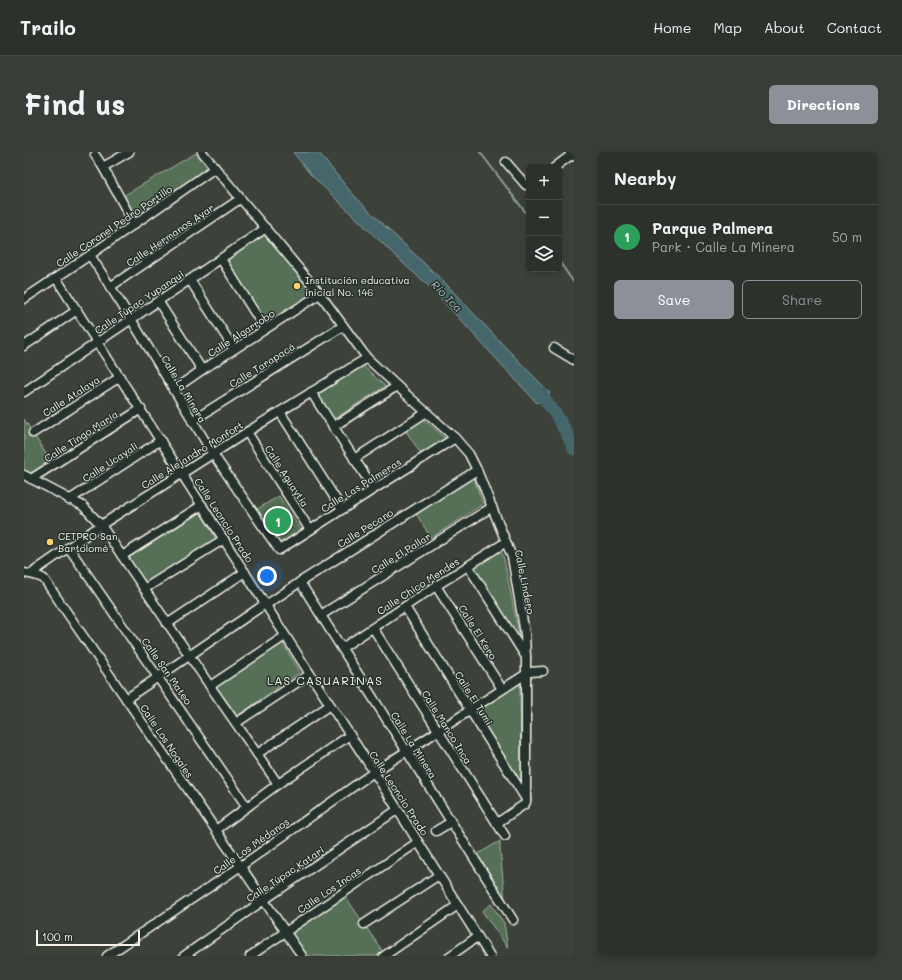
<!DOCTYPE html>
<meta charset="utf-8">
<style>
:root{--surface:#2d312c;--page:#393d38;--text:#f1f3f6;--muted:#a7a9a9;--line:#484c48;--accent:#8c9099}
body{margin:0;font-family:Mali,sans-serif;background:var(--page);color:var(--text)}
.controls{position:absolute;right:12px;top:12px;display:grid;overflow:hidden;border-radius:6px;box-shadow:0 2px 6px #0003}
.controls button{width:36px;height:36px;display:grid;place-items:center;padding:0;border:0;border-bottom:1px solid var(--line);background:var(--surface);color:var(--text);font:20px sans-serif}
.scale{position:absolute;left:12px;bottom:10px;width:104px;box-sizing:border-box;padding-left:4px;border:2px solid #f4f1e8;border-top:0;font-size:11px;line-height:14px;white-space:nowrap;color:#f4f1e8;-webkit-text-stroke:3px #26332d;paint-order:stroke}
.you{position:absolute;left:243px;top:424px;width:14px;height:14px;margin:-10px;border:3px solid #fff;border-radius:50%;background:#1a73e8;box-shadow:0 0 0 6px #1a73e833}
.badge{display:grid;place-items:center;width:26px;height:26px;border-radius:50%;background:var(--accent);color:#fff;font-size:13px;font-weight:700}
.pin{position:absolute;translate:-50% -50%;border:2px solid #fff;box-shadow:0 1px 4px #0006}
.list{margin:0;padding:0;list-style:none}
h2{display:flex;justify-content:space-between;align-items:center;height:52px;margin:0;padding:0 16px;font-size:17px}
h2 small{font-size:13px;font-weight:400;color:var(--muted)}
.list li{display:grid;grid-template-columns:26px 1fr auto;gap:12px;align-items:center;box-sizing:border-box;height:64px;padding:0 16px;border-top:1px solid var(--line)}
.list b{display:block;font-size:15px;white-space:nowrap}
.list p{margin:0;font-size:13px;white-space:nowrap;color:var(--muted)}
.list em{font-size:13px;font-style:normal;color:var(--muted)}
.actions{display:flex;gap:8px;padding:12px 16px}
.actions a{flex:1;padding:9px 0;border:1px solid var(--accent);border-radius:6px;text-align:center;font-size:14px;color:var(--accent)}
.actions .main{background:var(--accent);color:#fff}
.icon{flex:none;width:22px;height:22px;fill:none;stroke:currentColor;stroke-width:2;stroke-linecap:round;stroke-linejoin:round}
.map{position:relative;flex:none;width:550px;height:804px;overflow:hidden;border-radius:6px}
header{display:flex;align-items:center;gap:24px;box-sizing:border-box;height:56px;padding:0 20px;background:var(--surface);border-bottom:1px solid var(--line)}
header strong{font-size:19px}
nav{display:flex;gap:22px;margin-inline-start:auto;font-size:14px}
.intro{display:flex;align-items:center;justify-content:space-between;box-sizing:border-box;height:96px;padding:0 24px}
h1{margin:0;font-size:28px}
.button{padding:10px 18px;border-radius:6px;background:var(--accent);color:#fff;font-size:14px;font-weight:700}
main{display:flex;gap:24px;padding:0 24px}
aside{flex:1;background:var(--surface);border-radius:6px;box-shadow:0 2px 6px #0003}
.map>svg:first-child{display:block}
.green{fill:#557057;stroke:#a4b0a0}
.water{fill:#44666b;stroke:#8a9e9d}
.lines{fill:none;stroke-linecap:round;stroke-linejoin:round}
.stream{stroke:#8a9e9d;stroke-width:2}
.river{stroke:#44666b;stroke-width:13}
.street-casing{stroke:#f4f1e8;stroke-width:11}
.highway-casing{stroke:#f4f1e8;stroke-width:18}
.street{stroke:#26332d;stroke-width:8}
.highway{stroke:#26332d;stroke-width:15}
.poi-dot{fill:#ffd166;stroke:#26332d;stroke-width:1.5}
.labels{text-anchor:middle;dominant-baseline:central;stroke-width:3;stroke-linejoin:round;paint-order:stroke}
.street-label{font-size:10px;fill:#f4f1e8;stroke:#26332d}
.poi-label{font-size:10px;fill:#f4f1e8;stroke:#26332d;text-anchor:start}
.water-label{font-size:11px;font-style:italic;fill:#aeb9b6;stroke:#26332d}
.quarter-label{font-size:12px;letter-spacing:1px;fill:#f4f1e8;stroke:#26332d}
</style>
<header>
<strong>Trailo</strong>
<nav><a>Home</a><a>Map</a><a>About</a><a>Contact</a></nav>
</header>
<div class="intro"><h1>Find us</h1><a class="button">Directions</a></div>
<main>
<div class="map">
<svg width="550" height="804" viewBox="0 0 550 804">
<rect width="100%" height="100%" fill="#3c413a"/>
<filter id="ink" filterUnits="userSpaceOnUse"><feTurbulence type="fractalNoise" baseFrequency=".025" numOctaves="2"/><feDisplacementMap in="SourceGraphic" scale="8" xChannelSelector="R" yChannelSelector="G"/><feConvolveMatrix kernelMatrix="1 2 1 2 8 2 1 2 1" color-interpolation-filters="sRGB"/></filter>
<g filter="url(#ink)">
<g class="green">
<path d="M 172,1 L 186,16 L 112,67 L 99,44 Z"/>
<path d="M 241,82 L 290,142 L 242,172 L 202,109 Z"/>
<path d="M 336,211 L 361,234 L 307,269 L 290,241 Z"/>
<path d="M 397,265 L 421,286 L 397,302 L 380,276 Z"/>
<path d="M 0,267 L 27,310 L 7,323 L 0,320 Z"/>
<path d="M 449,324 L 459,352 L 407,386 L 391,360 Z"/>
<path d="M 255,344 L 278,379 L 252,395 L 230,359 Z"/>
<path d="M 176,360 L 193,388 L 119,435 L 100,408 Z"/>
<path d="M 476,396 L 480,407 L 495,483 L 493,485 L 446,415 Z"/>
<path d="M 258,490 L 276,520 L 209,567 L 188,536 Z"/>
<path d="M 493,531 L 496,533 L 497,630 L 494,630 L 448,560 Z"/>
<path d="M 476,689 L 476,697 L 482,759 L 449,705 Z"/>
<path d="M 321,744 L 359,800 L 352,804 L 279,804 L 265,782 Z"/>
<path d="M 467,752 L 480,771 L 484,796 L 458,759 Z"/>
</g>
<path class="water" d="M 269,0 L 294,0 L 326,39 L 342,56 L 422,132 L 482,196 L 526,241 L 513,251 L 406,135 L 381,113 L 286,22 Z"/>
<g class="lines">
<g class="stream">
<path d="M 456,0 L 505,65"/>
<path d="M 535,109 L 550,131"/>
</g>
<path class="river" d="M 509,234 C 528,254 539,272 550,297"/>
<defs>
<g id="street">
<path d="M 178,0 L 296,142 L 343,206 L 373,234 L 431,286 L 445,302 L 453,318 L 488,405 L 501,482 L 502,505 L 502,650 L 501,652 L 473,671"/>
<path d="M 71,3 L 79,15 L 110,72"/>
<path d="M 482,10 L 500,31 L 502,33 L 505,33"/>
<path d="M 79,15 L 105,0"/>
<path d="M 531,15 L 550,1"/>
<path d="M 66,103 L 107,167 L 189,302 L 255,398 L 350,337 L 431,286"/>
<path d="M 197,107 L 241,177"/>
<path d="M 32,126 L 286,522 L 350,620 L 466,804"/>
<path d="M 166,128 L 210,197"/>
<path d="M 86,135 L 216,47"/>
<path d="M 0,147 L 66,103 L 191,16"/>
<path d="M 134,149 L 178,218"/>
<path d="M 0,194 L 53,158"/>
<path d="M 530,196 L 550,208"/>
<path d="M 149,238 L 178,218 L 296,142"/>
<path d="M 0,240 L 242,76"/>
<path d="M 287,240 L 350,337"/>
<path d="M 256,260 L 318,357"/>
<path d="M 168,269 L 319,174"/>
<path d="M 309,275 L 373,234"/>
<path d="M 223,280 L 286,378"/>
<path d="M 9,281 L 96,225"/>
<path d="M 330,307 L 403,260"/>
<path d="M 0,323 L 59,354 L 77,373 L 186,534 L 254,632"/>
<path d="M 7,327 L 117,257"/>
<path d="M 45,348 L 137,288"/>
<path d="M 45,396 L 223,655"/>
<path d="M 98,404 L 178,353"/>
<path d="M 444,414 L 502,505"/>
<path d="M 0,421 C 7,422 14,423 20,427 L 278,804"/>
<path d="M 11,423 L 10,420 L 12,418 L 77,373 L 223,280 L 343,206"/>
<path d="M 276,430 L 489,768"/>
<path d="M 412,434 L 478,537"/>
<path d="M 120,437 L 200,387"/>
<path d="M 242,453 L 276,430 L 453,318"/>
<path d="M 381,455 L 502,647"/>
<path d="M 297,463 L 468,355"/>
<path d="M 143,472 L 221,420"/>
<path d="M 349,476 L 481,684"/>
<path d="M 318,496 L 412,434 L 482,390"/>
<path d="M 186,534 L 261,484"/>
<path d="M 102,547 L 241,452"/>
<path d="M 212,571 L 286,522"/>
<path d="M 233,602 L 306,553"/>
<path d="M 192,678 L 254,632 L 326,583"/>
<path d="M 412,679 L 427,670"/>
<path d="M 340,772 L 415,723"/>
<path d="M 83,804 L 217,714 L 350,620 L 414,579 L 502,522 L 506,520 L 519,519"/>
<path d="M 160,804 L 240,748 L 373,658"/>
<path d="M 226,804 L 394,690"/>
<path d="M 360,804 L 434,753"/>
<path d="M 426,804 L 453,785"/>
</g>
<path id="highway" d="M 549,0 L 550,1"/>
</defs>
<use href="#street" class="street-casing"/>
<use href="#highway" class="highway-casing"/>
<use href="#street" class="street"/>
<use href="#highway" class="highway"/>
</g>
</g>
<g class="poi-dot">
<circle cx="273" cy="134" r="4"/>
<circle cx="26" cy="390" r="4"/>
</g>
<g class="labels">
<g class="street-label">
<text transform="translate(90 74) rotate(-34)">Calle Coronel Pedro Portillo</text>
<text transform="translate(146 83) rotate(-34)">Calle Hermanos Ayar</text>
<text transform="translate(115 150) rotate(-34)">Calle Túpac Yupanqui</text>
<text transform="translate(217 181) rotate(-33)">Calle Algarrobo</text>
<text transform="translate(238 213) rotate(-32)">Calle Tarapacá</text>
<text transform="translate(160 237) rotate(59)">Calle La Minera</text>
<text transform="translate(47 244) rotate(-33)">Calle Atalaya</text>
<text transform="translate(57 284) rotate(-33)">Calle Tingo María</text>
<text transform="translate(168 303) rotate(-32)">Calle Alejandro Monfort</text>
<text transform="translate(86 310) rotate(-33)">Calle Ucayali</text>
<text transform="translate(263 324) rotate(57)">Calle Aguaytia</text>
<text transform="translate(337 333) rotate(-32)">Calle Las Palmeras</text>
<text transform="translate(200 368) rotate(57)">Calle Leoncio Prado</text>
<text transform="translate(341 376) rotate(-32)">Calle Pecano</text>
<text transform="translate(377 401) rotate(-32)">Calle El Pallar</text>
<text transform="translate(501 430) rotate(79)">Calle Lindero</text>
<text transform="translate(394 434) rotate(-33)">Calle Chico Mendes</text>
<text transform="translate(454 480) rotate(58)">Calle El Kero</text>
<text transform="translate(143 519) rotate(55)">Calle San Mateo</text>
<text transform="translate(450 546) rotate(58)">Calle El Tumi</text>
<text transform="translate(423 575) rotate(58)">Calle Manco Inca</text>
<text transform="translate(143 589) rotate(56)">Calle Los Nogales</text>
<text transform="translate(390 593) rotate(58)">Calle La Minera</text>
<text transform="translate(375 641) rotate(57)">Calle Leoncio Prado</text>
<text transform="translate(227 694) rotate(-35)">Calle Los Médanos</text>
<text transform="translate(261 722) rotate(-34)">Calle Túpac Katari</text>
<text transform="translate(305 738) rotate(-34)">Calle Los Incas</text>
</g>
<g class="poi-label">
<text x="281" y="128">Institución educativa<tspan x="281" dy="12">inicial No. 146</tspan></text>
<text x="34" y="384">CETPRO San<tspan x="34" dy="12">Bartolomé</tspan></text>
</g>
<g class="water-label">
<text transform="translate(423 144) rotate(46)">Río Ica</text>
</g>
<g class="quarter-label">
<text x="301" y="528">LAS CASUARINAS</text>
</g>
</g>
</svg>
<div class="controls">
<button>+</button>
<button>−</button>
<button><svg class="icon" aria-label="layers" viewBox="0 0 24 24"><path d="M12 4l9 5-9 5-9-5zM3 14l9 5 9-5"/></svg></button>
</div>
<div class="scale">100 m</div>
<div class="you"></div>
<div class="pin badge" style="left:254px;top:369px;background:#2e9e5b">1</div>
</div>
<aside>
<h2>Nearby<small></small></h2>
<ul class="list">
<li><span class="badge" style="background:#2e9e5b">1</span><div><b>Parque Palmera</b><p>Park · Calle La Minera</p></div><em>50 m</em></li>
</ul>
<div class="actions"><a class="main">Save</a><a>Share</a></div>
</aside>
</main>
